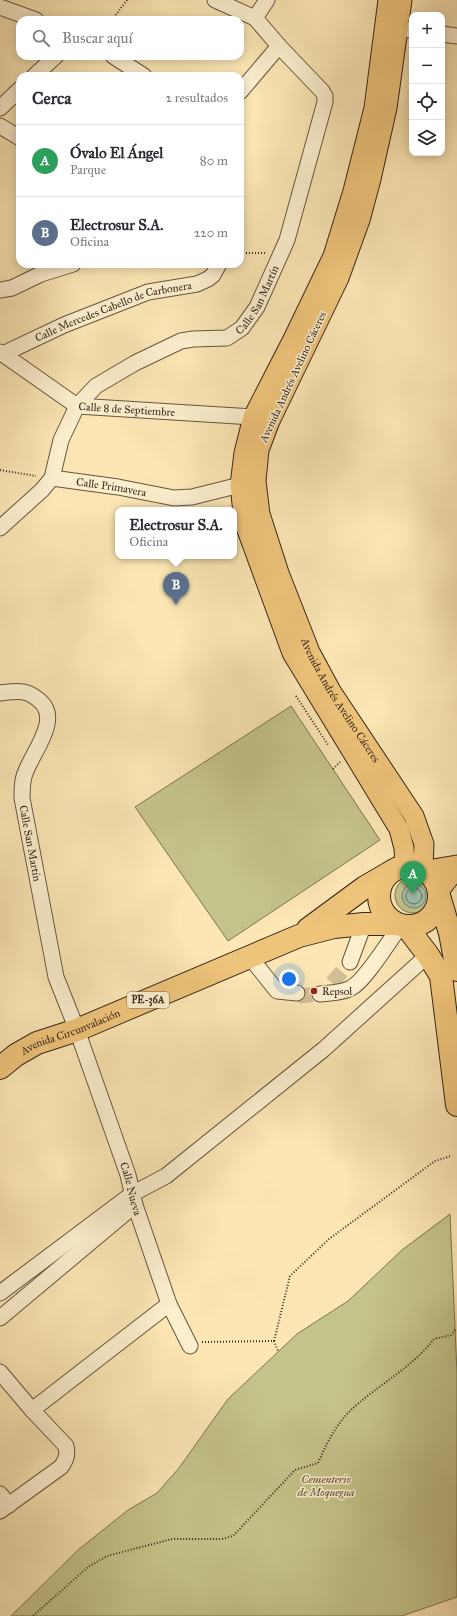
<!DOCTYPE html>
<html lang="es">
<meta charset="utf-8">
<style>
:root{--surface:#fff;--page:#f7f7f7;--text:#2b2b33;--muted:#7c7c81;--line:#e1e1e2;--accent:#8f2418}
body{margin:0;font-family:"IM FELL Great Primer",serif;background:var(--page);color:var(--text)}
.controls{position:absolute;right:12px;top:12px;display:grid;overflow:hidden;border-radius:8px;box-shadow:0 2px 10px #0003}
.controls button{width:36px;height:36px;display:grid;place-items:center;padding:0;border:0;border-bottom:1px solid var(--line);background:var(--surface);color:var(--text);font:20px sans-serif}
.you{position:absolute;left:289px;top:979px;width:14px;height:14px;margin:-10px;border:3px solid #fff;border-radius:50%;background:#1a73e8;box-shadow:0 0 0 6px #1a73e833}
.badge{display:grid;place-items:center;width:26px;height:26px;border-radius:50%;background:var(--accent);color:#fff;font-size:13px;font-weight:700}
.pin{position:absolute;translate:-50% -33px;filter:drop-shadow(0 1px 2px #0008)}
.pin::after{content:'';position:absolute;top:21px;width:14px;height:12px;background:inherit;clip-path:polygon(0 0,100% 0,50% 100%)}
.popup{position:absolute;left:115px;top:507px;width:122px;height:52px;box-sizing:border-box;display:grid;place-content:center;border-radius:8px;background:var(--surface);filter:drop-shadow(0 1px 3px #0005);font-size:13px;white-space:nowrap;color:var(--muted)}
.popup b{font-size:15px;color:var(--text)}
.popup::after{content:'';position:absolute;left:50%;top:100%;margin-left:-8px;border:8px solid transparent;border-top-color:var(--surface)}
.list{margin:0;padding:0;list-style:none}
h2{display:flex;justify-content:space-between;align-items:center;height:52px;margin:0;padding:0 16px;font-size:17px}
h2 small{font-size:13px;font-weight:400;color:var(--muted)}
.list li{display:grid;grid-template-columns:26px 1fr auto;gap:12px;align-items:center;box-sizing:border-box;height:72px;padding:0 16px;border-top:1px solid var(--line)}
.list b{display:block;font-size:15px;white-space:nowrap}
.list p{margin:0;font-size:13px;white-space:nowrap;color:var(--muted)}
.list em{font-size:13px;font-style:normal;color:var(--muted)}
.icon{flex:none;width:22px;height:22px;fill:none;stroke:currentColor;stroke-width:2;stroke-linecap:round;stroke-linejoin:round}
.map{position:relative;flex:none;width:457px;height:1616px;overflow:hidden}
.search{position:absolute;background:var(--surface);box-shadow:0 2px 10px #0003;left:16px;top:16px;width:228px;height:44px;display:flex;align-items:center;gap:10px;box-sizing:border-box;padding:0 14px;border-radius:12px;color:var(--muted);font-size:15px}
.panel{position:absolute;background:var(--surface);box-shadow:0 2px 10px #0003;left:16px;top:72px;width:228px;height:196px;border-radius:12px}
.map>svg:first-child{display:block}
.green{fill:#c4c389;stroke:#7c7452}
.water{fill:#9fc0ad;stroke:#758273}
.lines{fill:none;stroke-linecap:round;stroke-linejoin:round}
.shore{stroke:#6a7264;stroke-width:1}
.minor-tunnel{stroke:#d3bf95;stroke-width:15;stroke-dasharray:15 8;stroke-linecap:butt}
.minor-casing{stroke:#665541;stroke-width:17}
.major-casing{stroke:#35251b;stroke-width:21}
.highway-casing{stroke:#35251b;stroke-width:24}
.path{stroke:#35251b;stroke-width:2;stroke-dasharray:1 2;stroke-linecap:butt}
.minor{stroke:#fcefce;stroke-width:15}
.major{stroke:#eec37a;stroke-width:19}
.highway{stroke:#eec37a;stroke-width:22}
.poi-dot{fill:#8f2418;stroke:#fcefce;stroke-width:1.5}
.labels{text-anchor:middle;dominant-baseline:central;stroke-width:3;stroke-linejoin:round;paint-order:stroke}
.shield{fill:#fcefce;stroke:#716251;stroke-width:1}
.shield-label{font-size:10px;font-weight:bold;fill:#35251b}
.street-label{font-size:11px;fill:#35251b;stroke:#fcefce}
.poi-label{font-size:11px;fill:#35251b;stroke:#fcefce;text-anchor:start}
.park-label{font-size:11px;font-style:italic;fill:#594c36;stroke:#fcefce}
</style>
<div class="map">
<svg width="457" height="1616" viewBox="0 0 457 1616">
<rect width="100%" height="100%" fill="#fbe6b4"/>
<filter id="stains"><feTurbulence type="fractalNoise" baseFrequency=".005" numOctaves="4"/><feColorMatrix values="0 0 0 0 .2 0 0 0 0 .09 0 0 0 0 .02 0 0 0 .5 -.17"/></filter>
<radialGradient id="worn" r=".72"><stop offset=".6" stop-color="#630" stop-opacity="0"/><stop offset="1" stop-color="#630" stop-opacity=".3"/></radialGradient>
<g class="green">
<path d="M 291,706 L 380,840 L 228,941 L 135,807 Z"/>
<circle cx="413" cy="895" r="18"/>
<path d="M 450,1214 L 457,1373 L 457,1597 L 402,1616 L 11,1616 L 78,1550 L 128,1510 L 157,1493 L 179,1468 L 228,1399 L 297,1334 L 348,1301 L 402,1250 Z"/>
</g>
<circle class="water" cx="414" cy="896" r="12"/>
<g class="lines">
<circle class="shore" cx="414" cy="896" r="8"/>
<g class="minor-tunnel">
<path d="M 332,983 L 350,962"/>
<path d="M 298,996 L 320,994"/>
</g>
<defs>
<g id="minor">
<path d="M 215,0 L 255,18 L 267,0"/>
<path d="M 0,7 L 36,20"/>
<path d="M 387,27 L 412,30"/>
<path d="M 442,34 L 457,36"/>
<path d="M 113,56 L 144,76"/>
<path d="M 34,76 L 56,56"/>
<path d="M 240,92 L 279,46"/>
<path d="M 0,108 L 20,89"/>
<path d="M 0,126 L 20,138"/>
<path d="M 0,290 L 12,288 L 41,274 L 73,264"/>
<path id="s1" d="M 0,352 L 77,406 L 253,417 L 263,419"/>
<path id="s2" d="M 3,354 L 64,325 L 148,292 L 197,284 L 208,279 L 213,275 L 219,264"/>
<path id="s3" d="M 52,478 L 118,487 L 174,498 L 192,497 L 240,485"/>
<path id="s4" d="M 0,528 L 42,490 L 52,478 L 61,440 L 77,406 L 96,386 L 135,363 L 181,341 L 193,339 L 227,338 L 242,328 L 257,307 L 287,240 L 325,102 L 325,96 L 322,91 L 279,46 L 255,18"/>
<path id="s5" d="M 0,693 C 18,691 26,689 40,701 C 61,719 33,752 26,771 C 22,779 22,789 22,798 L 56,977 L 77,1030 L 128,1175 L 135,1205 L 169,1304 L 190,1346"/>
<path d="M 249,956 L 277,991 L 297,993"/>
<path d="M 350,962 L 364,924"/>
<path d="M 320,994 C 330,993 342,993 351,988 C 365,981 390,940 401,925"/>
<path d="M 0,1293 L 132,1194 L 166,1176 L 324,1049 L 428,955"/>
<path d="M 0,1318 L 135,1205"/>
<path d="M 0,1372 L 32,1410 L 66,1446 C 68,1455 66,1460 61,1467 L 0,1511"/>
<path d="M 32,1410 L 169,1304"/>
<path d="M 0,1494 L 9,1505"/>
</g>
<g id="major">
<path d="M 388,0 L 374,108 L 353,191 L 333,256 L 293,339 L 253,417 L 244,453 L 240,485 L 244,522 L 292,653 L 399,829 L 404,848 L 405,865"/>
<path id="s6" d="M 402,0 L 387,108 L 371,179 L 360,220 L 339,278 L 270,421 L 259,450 L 256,481 L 260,514 L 279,573 L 310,652 L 331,691 L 414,816 L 424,844 L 423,868"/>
<path d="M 427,870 L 457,865"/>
<path d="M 439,891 L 457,868"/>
</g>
<g id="highway">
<circle cx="409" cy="896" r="30"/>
<path d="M 440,899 L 450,933 L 457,970"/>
<path d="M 406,926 L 428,955 L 441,976 L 457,1105"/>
<path d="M 308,929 L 365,887 L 389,873"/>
<path id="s7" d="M 0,1068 L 16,1055 L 37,1043 L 77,1030 L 299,936 L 334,927 L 364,924 L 397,924"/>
</g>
</defs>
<use href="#minor" class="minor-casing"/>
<use href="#major" class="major-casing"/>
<use href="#highway" class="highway-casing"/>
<g class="path">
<path d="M 112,20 L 127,0"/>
<path d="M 240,253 L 267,253"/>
<path d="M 0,470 L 36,476"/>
<path d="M 296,696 L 328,745"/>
<path d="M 333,769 L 340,762"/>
<path d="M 274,1341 L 290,1276 L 329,1239 L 435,1161 L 451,1156"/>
<path d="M 202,1342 L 274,1341 L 278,1351"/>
<path d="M 33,1616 L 88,1567 L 107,1556 L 172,1539 L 222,1539 L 233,1536 L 295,1470 L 318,1463 C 326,1445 334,1428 348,1413 C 375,1386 410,1370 434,1339 L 451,1335 L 455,1330 L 457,1330"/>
</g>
<use href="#minor" class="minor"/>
<use href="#major" class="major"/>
<use href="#highway" class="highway"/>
</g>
<circle class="poi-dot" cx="314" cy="991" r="4"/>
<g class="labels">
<rect class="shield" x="127" y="992" width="42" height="16" rx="3"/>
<g class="shield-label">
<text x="148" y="1000">PE-36A</text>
</g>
<g class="street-label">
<text stroke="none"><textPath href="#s4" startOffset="369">Calle San Martín</textPath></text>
<text stroke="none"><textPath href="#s2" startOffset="119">Calle Mercedes Cabello de Carbonera</textPath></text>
<text transform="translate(293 377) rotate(-65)">Avenida Andrés Avelino Cáceres</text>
<text stroke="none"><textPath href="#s1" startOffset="144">Calle 8 de Septiembre</textPath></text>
<text stroke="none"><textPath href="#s3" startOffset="60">Calle Primavera</textPath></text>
<text stroke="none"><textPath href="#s6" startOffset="744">Avenida Andrés Avelino Cáceres</textPath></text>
<text stroke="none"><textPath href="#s5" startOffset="193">Calle San Martín</textPath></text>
<text stroke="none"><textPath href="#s7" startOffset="80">Avenida Circunvalación</textPath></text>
<text stroke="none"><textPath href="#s5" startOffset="554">Calle Nueva</textPath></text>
</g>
<g class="poi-label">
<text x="322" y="991">Repsol</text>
</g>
<g class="park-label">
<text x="326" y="1479">Cementerio<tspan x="326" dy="13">de Moquegua</tspan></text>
</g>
</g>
<rect width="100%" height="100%" filter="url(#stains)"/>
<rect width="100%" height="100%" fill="url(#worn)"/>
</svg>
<div class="controls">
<button>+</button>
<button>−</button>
<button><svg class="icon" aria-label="locate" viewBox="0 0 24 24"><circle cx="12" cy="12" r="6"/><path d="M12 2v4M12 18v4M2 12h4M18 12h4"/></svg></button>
<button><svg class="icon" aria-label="layers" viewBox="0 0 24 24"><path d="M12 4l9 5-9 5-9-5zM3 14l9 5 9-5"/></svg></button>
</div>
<div class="you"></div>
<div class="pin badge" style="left:413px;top:894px;background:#2e9e5b">A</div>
<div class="pin badge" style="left:176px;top:605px;background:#5c6f8a">B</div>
<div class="popup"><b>Electrosur S.A.</b>Oficina</div>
<div class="search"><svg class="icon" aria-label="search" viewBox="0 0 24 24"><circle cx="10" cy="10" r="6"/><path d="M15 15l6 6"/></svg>Buscar aquí</div>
<section class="panel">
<h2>Cerca<small>2 resultados</small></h2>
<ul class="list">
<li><span class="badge" style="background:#2e9e5b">A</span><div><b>Óvalo El Ángel</b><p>Parque</p></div><em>80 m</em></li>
<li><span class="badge" style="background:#5c6f8a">B</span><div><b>Electrosur S.A.</b><p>Oficina</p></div><em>220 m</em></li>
</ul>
</section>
</div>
